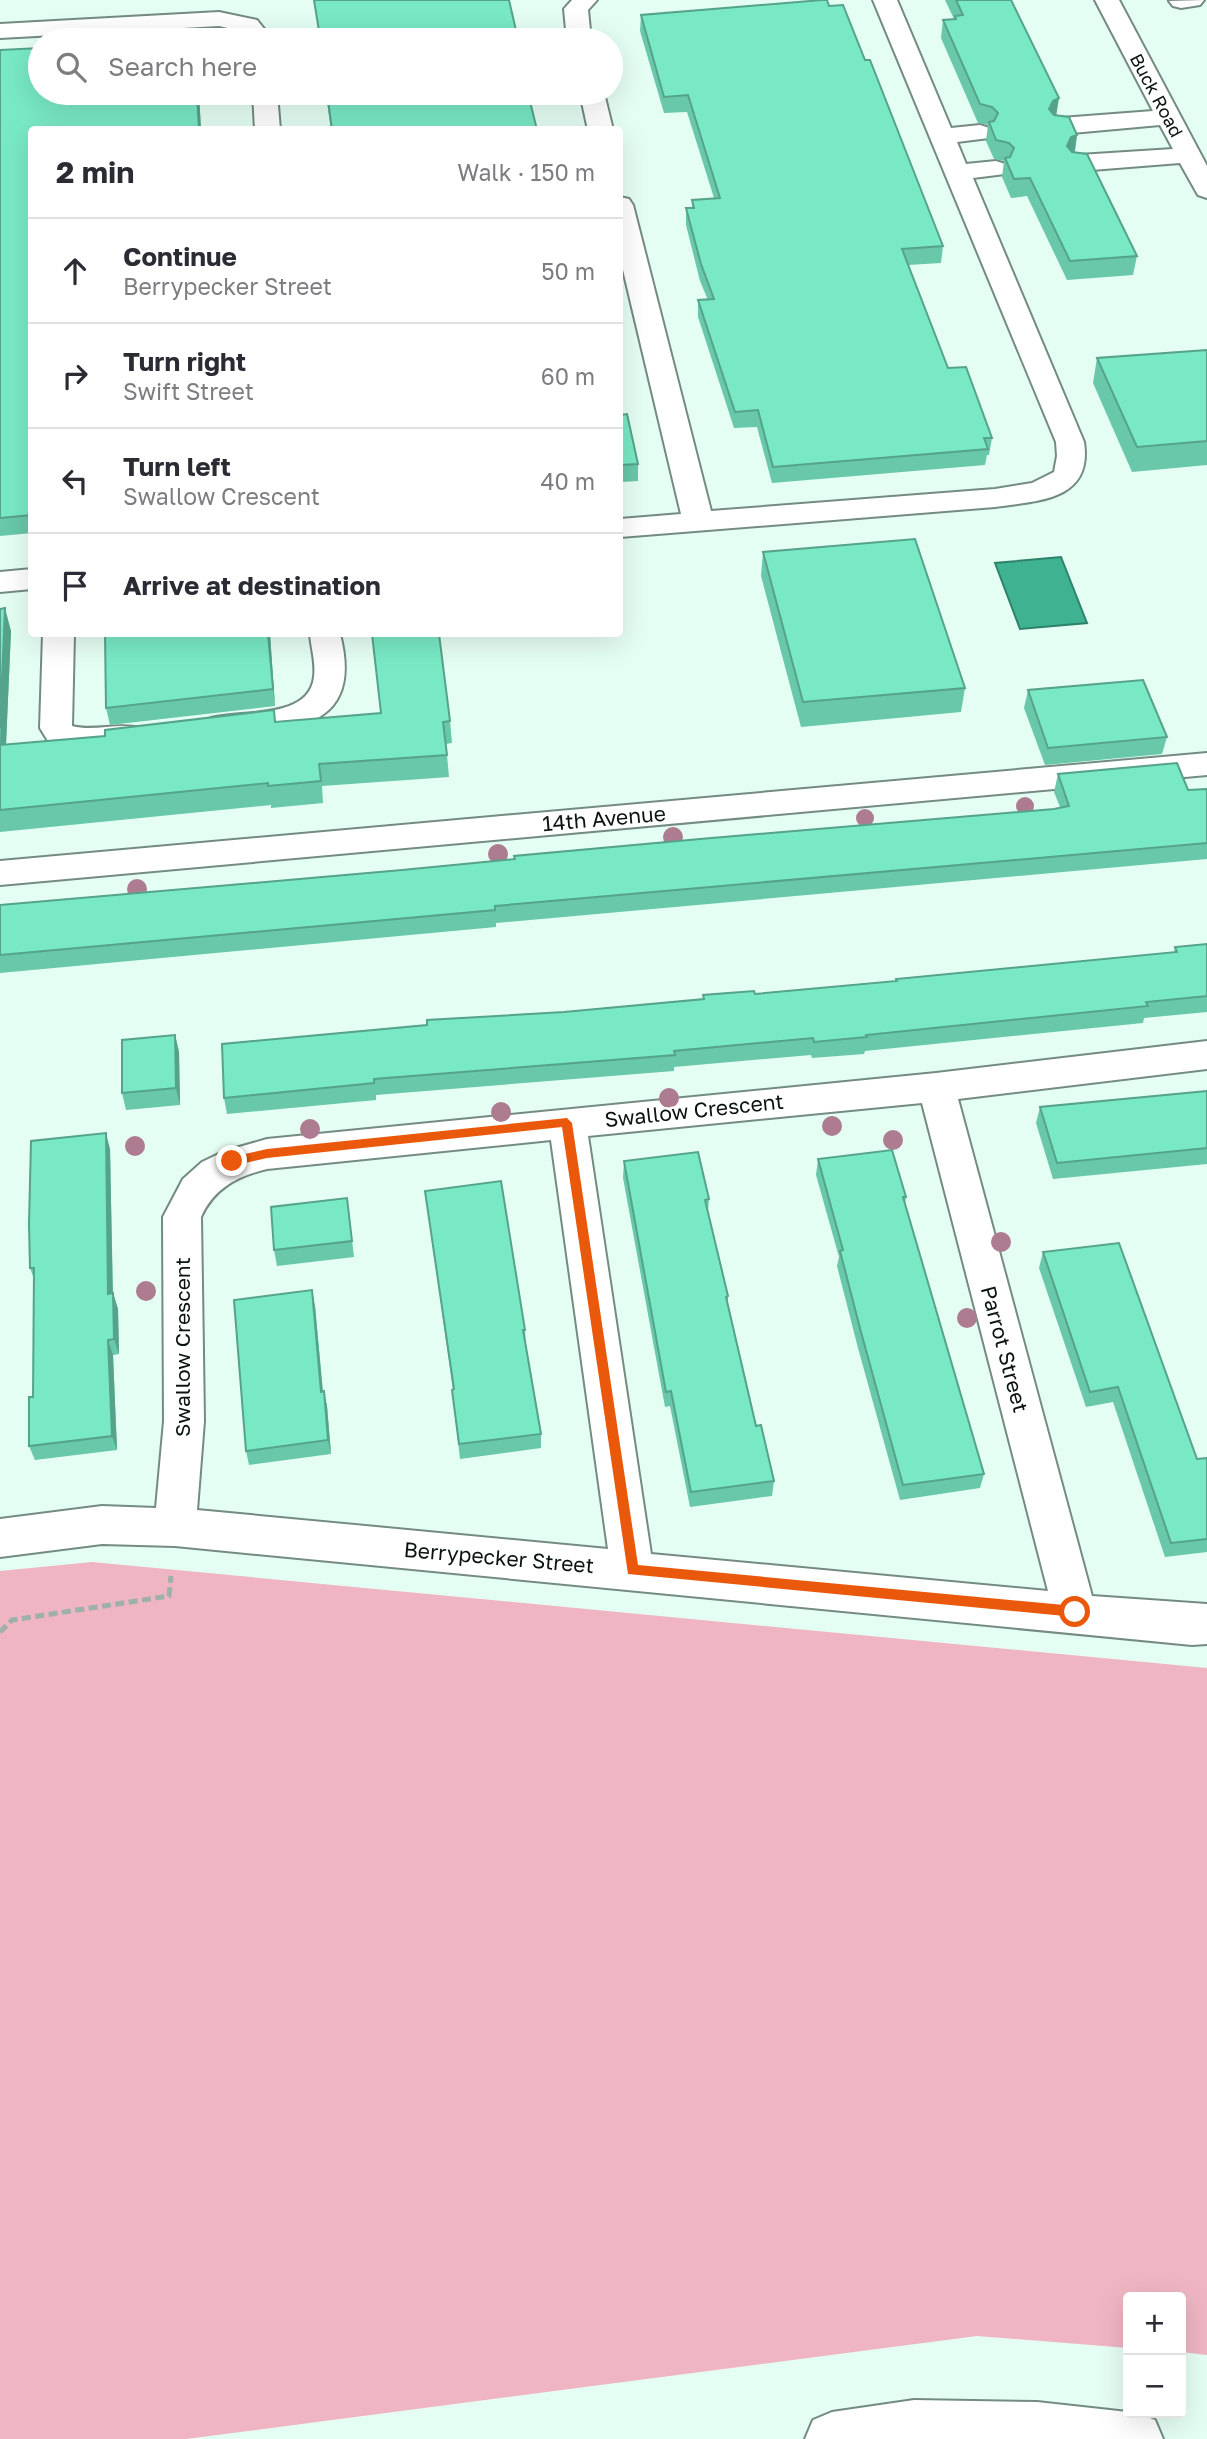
<!DOCTYPE html>
<meta charset="utf-8">
<style>
:root{--surface:#fff;--page:#f2f2f3;--text:#2b2b33;--muted:#7c7c81;--line:#e1e1e2}
body{margin:0;font-family:"Golos Text",sans-serif;background:var(--page);color:var(--text)}
.controls{position:absolute;right:21px;bottom:21px;display:grid;overflow:hidden;border-radius:7px;box-shadow:0 7px 28px #0002}
.controls button{width:63px;height:63px;display:grid;place-items:center;padding:0;border:0;border-bottom:2px solid var(--line);background:var(--surface);color:var(--text);font:35px sans-serif}
.stop{position:absolute;width:21px;height:21px;margin:-16px;border:5px solid #ea580c;border-radius:50%;background:#fff}
.stop.end{background:#ea580c;border-color:#fff;box-shadow:0 2px 7px #0008}
.list{margin:0;padding:0;list-style:none}
h2{display:flex;justify-content:space-between;align-items:center;height:91px;margin:0;padding:0 28px;font-size:30px}
h2 small{font-size:23px;font-weight:400;color:var(--muted)}
.list li{display:grid;grid-template-columns:46px 1fr auto;gap:21px;align-items:center;box-sizing:border-box;height:105px;padding:0 28px;border-top:2px solid var(--line)}
.list b{display:block;font-size:26px;white-space:nowrap}
.list p{margin:0;font-size:23px;white-space:nowrap;color:var(--muted)}
.list em{font-size:23px;font-style:normal;color:var(--muted)}
.icon{flex:none;width:38px;height:38px;fill:none;stroke:currentColor;stroke-width:2;stroke-linecap:round;stroke-linejoin:round}
.map{position:relative;flex:none;width:1207px;height:2439px;overflow:hidden}
.search{position:absolute;background:var(--surface);box-shadow:0 7px 28px #0002;left:28px;top:28px;width:595px;height:77px;display:flex;align-items:center;gap:18px;box-sizing:border-box;padding:0 24px;border-radius:38px;color:var(--muted);font-size:26px}
.panel{position:absolute;background:var(--surface);box-shadow:0 7px 28px #0002;left:28px;top:126px;width:595px;height:511px;border-radius:7px}
.map>svg:first-child{display:block}
.green{fill:#efb5c3}
.water{fill:#3eb291;stroke:#2e826a;stroke-width:2}
.lines{fill:none;stroke-linecap:round;stroke-linejoin:round}
.minor-casing{stroke:#748b82;stroke-width:4}
.path{stroke:#9db0a9;stroke-width:5;stroke-dasharray:9 4.5;stroke-linecap:butt}
.minor{fill:#fff;fill-rule:evenodd}
.tree{fill:#ad7c90}
.wall{fill:#68c8a9}
.shaded-wall{fill:#55a38a}
.building{fill:#79e9c5;stroke:#55a38a;stroke-width:2}
.route{fill:#ea580c}
.labels{text-anchor:middle;dominant-baseline:central;stroke-width:5;stroke-linejoin:round;paint-order:stroke}
.far-street-label{font-size:18px;fill:#0a1310;stroke:#fff}
.street-label{font-size:21px;fill:#0a1310;stroke:#fff}
</style>
<div class="map">
<svg width="1207" height="2439" viewBox="0 0 1207 2439">
<rect width="100%" height="100%" fill="#e5fef4"/>
<path class="green" d="M 92,1562 L 1207,1668 L 1207,2355 L 1181,2352 L 1181,2297 L 1128,2297 L 1128,2348 L 977,2336 L 186,2439 L 0,2439 L 0,1571 Z"/>
<path class="water" d="M 1061,557 L 1087,623 L 1020,629 L 995,563 Z"/>
<g class="lines">
<defs>
<g id="minor">
<path d="M 572,0 L 597,0 L 588,10 L 591,40 L 567,40 L 564,9 Z"/>
<path d="M 873,0 L 897,0 L 951,128 L 980,125 L 989,128 L 993,133 L 989,138 L 957,142 L 966,164 L 996,161 L 1005,164 L 1009,169 L 1005,174 L 973,178 L 1084,442 C 1093,500 1039,501 995,507 L 620,537 L 620,519 L 681,514 L 620,257 L 620,197 L 629,199 L 633,205 L 711,511 L 995,489 L 1032,483 L 1054,472 L 1057,456 L 1056,442 Z"/>
<path d="M 1095,0 L 1119,0 L 1207,166 L 1207,198 L 1198,195 L 1180,163 L 1079,171 L 1070,168 L 1066,163 L 1070,158 L 1079,155 L 1173,149 L 1160,125 L 1061,134 L 1052,131 L 1048,126 L 1052,121 L 1061,118 L 1153,111 Z"/>
<path d="M 1204,0 L 1200,5 L 1181,8 L 1173,6 L 1169,1 Z"/>
<path d="M 219,12 L 257,20 L 273,40 L 249,40 L 241,31 L 219,26 L 0,38 L 0,24 Z"/>
<path d="M 253,93 L 277,93 L 280,130 L 255,130 Z"/>
<path d="M 580,93 L 604,93 L 613,130 L 588,130 Z"/>
<path d="M 32,569 L 32,589 L 0,592 L 0,572 Z"/>
<path d="M 43,634 L 74,634 L 72,726 C 95,732 117,722 140,728 L 144,736 L 140,744 L 88,752 L 48,741 L 40,728 Z"/>
<path d="M 310,634 L 340,634 C 357,700 329,726 264,733 C 246,735 228,739 211,734 L 206,726 L 211,718 C 241,710 309,720 314,677 C 316,662 311,648 310,634 Z"/>
<path d="M 1207,753 L 1207,775 L 0,885 L 0,861 Z"/>
<path d="M 1207,1041 L 1207,1069 L 958,1099 L 1092,1596 L 1207,1604 L 1207,1644 L 1192,1645 L 175,1546 L 102,1544 L 0,1557 L 0,1519 L 102,1506 L 156,1508 L 164,1421 L 163,1217 L 183,1179 L 202,1162 L 225,1151 L 267,1139 L 936,1073 ZM 922,1103 L 1048,1591 L 651,1554 L 588,1136 ZM 551,1140 L 608,1549 L 197,1510 L 204,1421 L 201,1217 C 214,1188 238,1176 267,1169 Z"/>
<path d="M 914,2400 L 1037,2402 L 1137,2413 L 1155,2420 L 1163,2439 L 805,2439 L 813,2420 L 832,2412 Z"/>
</g>
</defs>
<use href="#minor" class="minor-casing"/>
<path class="path" d="M 0,1632 L 12,1620 L 169,1596 L 171,1576"/>
<use href="#minor" class="minor"/>
</g>
<g class="tree">
<circle cx="1025" cy="806" r="9"/>
<circle cx="865" cy="818" r="9"/>
<circle cx="673" cy="837" r="10"/>
<circle cx="498" cy="854" r="10"/>
<circle cx="137" cy="889" r="10"/>
<circle cx="669" cy="1098" r="10"/>
<circle cx="501" cy="1112" r="10"/>
<circle cx="832" cy="1126" r="10"/>
<circle cx="310" cy="1129" r="10"/>
<circle cx="893" cy="1140" r="10"/>
<circle cx="135" cy="1146" r="10"/>
<circle cx="1001" cy="1242" r="10"/>
<circle cx="146" cy="1291" r="10"/>
<circle cx="967" cy="1318" r="10"/>
</g>
<g class="wall">
<path d="M 945,0 L 1011,0 L 1056,115 L 1077,135 L 1075,152 L 1137,256 L 1133,275 L 1067,280 L 1027,196 L 1011,198 L 1002,177 L 1004,161 L 994,159 L 986,141 L 988,125 L 978,123 L 941,38 L 943,20 L 954,19 Z"/>
<path d="M 829,6 L 865,60 L 943,246 L 941,263 L 908,265 L 948,368 L 992,438 L 989,455 L 987,455 L 985,465 L 772,483 L 757,427 L 734,428 L 698,317 L 698,300 L 708,300 L 700,281 L 686,225 L 686,208 L 692,208 L 692,200 L 714,198 L 687,112 L 664,113 L 640,31 L 641,15 Z"/>
<path d="M 0,50 L 199,93 L 201,130 L 32,130 L 32,533 L 0,536 Z"/>
<path d="M 316,93 L 528,93 L 537,130 L 331,130 L 327,102 L 318,102 Z"/>
<path d="M 1207,350 L 1207,465 L 1132,472 L 1093,383 L 1097,358 Z"/>
<path d="M 620,415 L 638,464 L 638,481 L 622,482 L 622,488 L 620,488 Z"/>
<path d="M 763,552 L 965,688 L 961,712 L 801,727 L 761,576 Z"/>
<path d="M 0,609 L 11,631 L 6,745 L 276,722 L 450,721 L 452,743 L 446,744 L 449,777 L 322,786 L 323,803 L 271,808 L 271,805 L 0,832 Z"/>
<path d="M 270,634 L 275,706 L 110,725 L 106,708 Z"/>
<path d="M 1028,690 L 1167,737 L 1162,754 L 1045,765 L 1024,708 Z"/>
<path d="M 1058,774 L 1188,790 L 1207,789 L 1207,859 L 496,923 L 496,927 L 0,973 L 0,905 L 402,870 L 1054,809 L 1060,807 L 1054,792 Z"/>
<path d="M 1207,944 L 1207,1012 L 1144,1018 L 1143,1023 L 865,1051 L 864,1054 L 812,1058 L 811,1055 L 674,1067 L 674,1071 L 376,1095 L 376,1100 L 227,1114 L 224,1098 L 564,1012 L 703,999 L 703,995 L 755,994 L 896,981 L 896,979 L 1174,952 L 1175,947 Z"/>
<path d="M 175,1035 L 179,1052 L 180,1105 L 126,1110 L 122,1093 Z"/>
<path d="M 1207,1091 L 1207,1164 L 1053,1179 L 1036,1123 L 1040,1107 Z"/>
<path d="M 110,1149 L 113,1293 L 118,1309 L 119,1354 L 113,1355 L 117,1450 L 35,1460 L 29,1446 L 33,1397 L 34,1279 L 30,1268 Z"/>
<path d="M 818,1159 L 906,1197 L 905,1204 L 984,1474 L 980,1488 L 900,1500 L 858,1348 L 837,1266 L 839,1257 L 816,1175 Z"/>
<path d="M 624,1161 L 709,1199 L 708,1211 L 728,1296 L 728,1305 L 756,1426 L 774,1481 L 772,1496 L 690,1507 L 670,1406 L 665,1407 L 623,1178 Z"/>
<path d="M 425,1191 L 525,1330 L 526,1345 L 541,1434 L 541,1448 L 460,1459 L 452,1390 L 453,1390 Z"/>
<path d="M 349,1214 L 354,1257 L 277,1266 L 274,1250 Z"/>
<path d="M 1043,1252 L 1197,1459 L 1207,1458 L 1207,1552 L 1165,1557 L 1113,1402 L 1086,1407 L 1039,1268 Z"/>
<path d="M 315,1306 L 323,1391 L 327,1406 L 331,1454 L 249,1465 L 246,1451 Z"/>
</g>
<g class="shaded-wall">
<path d="M 197,93 L 199,93 L 201,130 L 199,130 Z"/>
<path d="M 1059,98 L 1056,117 L 1049,109 L 1053,101 Z"/>
<path d="M 1077,135 L 1074,154 L 1067,146 L 1071,137 Z"/>
<path d="M 5,608 L 11,631 L 5,767 L 0,748 Z"/>
<path d="M 268,634 L 270,634 L 275,706 L 273,689 Z"/>
<path d="M 175,1035 L 179,1052 L 180,1105 L 176,1088 Z"/>
<path d="M 106,1133 L 110,1149 L 113,1309 L 108,1294 Z"/>
<path d="M 312,1290 L 315,1306 L 324,1407 L 321,1392 Z"/>
<path d="M 113,1293 L 118,1309 L 119,1354 L 114,1339 Z"/>
<path d="M 108,1340 L 113,1355 L 117,1450 L 112,1436 Z"/>
<path d="M 324,1391 L 327,1406 L 331,1454 L 328,1440 Z"/>
</g>
<g class="building">
<path d="M 314,0 L 509,0 L 518,39 L 513,39 L 514,40 L 309,40 L 309,38 L 316,38 L 315,31 L 319,31 Z"/>
<path d="M 822,0 L 827,0 L 829,6 L 843,5 L 865,60 L 870,60 L 943,246 L 902,249 L 948,368 L 966,367 L 992,438 L 984,438 L 988,449 L 773,467 L 758,410 L 735,412 L 698,300 L 714,299 L 701,264 L 686,208 L 694,208 L 692,200 L 720,198 L 688,95 L 664,97 L 641,15 Z"/>
<path d="M 956,0 L 1011,0 L 1059,98 L 1053,101 L 1049,109 L 1054,115 L 1069,117 L 1077,135 L 1071,137 L 1067,146 L 1072,152 L 1087,154 L 1137,256 L 1070,261 L 1030,178 L 1014,179 L 1005,158 L 1010,157 L 1014,148 L 1009,143 L 996,140 L 989,122 L 994,121 L 998,113 L 992,107 L 980,104 L 943,20 L 956,19 L 955,16 L 963,15 Z"/>
<path d="M 40,48 L 40,93 L 197,93 L 199,130 L 32,130 L 32,515 L 0,518 L 0,50 Z"/>
<path d="M 327,93 L 528,93 L 537,130 L 332,130 Z"/>
<path d="M 1207,350 L 1207,441 L 1137,447 L 1097,358 Z"/>
<path d="M 627,414 L 638,464 L 621,465 L 622,471 L 620,471 L 620,415 Z"/>
<path d="M 915,539 L 965,688 L 803,702 L 763,552 Z"/>
<path d="M 5,608 L 0,728 L 0,609 Z"/>
<path d="M 105,634 L 268,634 L 273,689 L 106,708 Z"/>
<path d="M 372,634 L 439,634 L 450,721 L 443,722 L 447,755 L 319,764 L 321,781 L 268,786 L 268,783 L 0,810 L 0,745 L 105,736 L 105,730 L 274,710 L 275,722 L 381,713 Z"/>
<path d="M 1143,680 L 1167,737 L 1048,748 L 1028,690 Z"/>
<path d="M 1177,763 L 1188,790 L 1207,789 L 1207,843 L 495,906 L 495,910 L 0,955 L 0,905 L 402,870 L 515,859 L 514,856 L 700,839 L 1054,809 L 1069,806 L 1058,774 Z"/>
<path d="M 1207,944 L 1207,996 L 1146,1002 L 1148,1006 L 866,1035 L 867,1037 L 814,1042 L 813,1038 L 674,1051 L 675,1055 L 374,1079 L 374,1083 L 224,1098 L 222,1044 L 427,1025 L 427,1020 L 564,1012 L 704,999 L 703,995 L 754,991 L 755,994 L 897,981 L 896,979 L 1177,952 L 1175,947 Z"/>
<path d="M 175,1035 L 176,1088 L 122,1093 L 122,1040 Z"/>
<path d="M 1207,1091 L 1207,1148 L 1057,1163 L 1040,1107 Z"/>
<path d="M 106,1133 L 108,1294 L 113,1293 L 114,1339 L 108,1340 L 112,1436 L 29,1446 L 29,1397 L 33,1397 L 34,1268 L 30,1268 L 29,1224 L 31,1141 Z"/>
<path d="M 892,1150 L 906,1197 L 903,1197 L 984,1474 L 903,1485 L 861,1332 L 840,1251 L 843,1250 L 818,1159 Z"/>
<path d="M 698,1152 L 709,1199 L 705,1200 L 728,1296 L 726,1297 L 756,1426 L 761,1425 L 774,1481 L 691,1492 L 671,1391 L 666,1392 L 624,1161 Z"/>
<path d="M 501,1181 L 525,1330 L 523,1330 L 541,1434 L 459,1444 L 452,1390 L 454,1389 L 425,1191 Z"/>
<path d="M 347,1198 L 352,1241 L 274,1250 L 271,1207 Z"/>
<path d="M 1119,1243 L 1197,1459 L 1207,1458 L 1207,1539 L 1171,1543 L 1118,1387 L 1090,1392 L 1043,1252 Z"/>
<path d="M 312,1290 L 321,1392 L 324,1391 L 328,1440 L 246,1451 L 234,1300 Z"/>
</g>
<path class="route" d="M 567,1118 L 572,1123 L 638,1565 L 1075,1606 L 1080,1607 L 1080,1616 L 1075,1617 L 628,1574 L 562,1127 L 267,1158 L 232,1166 L 227,1161 L 232,1157 L 267,1149 Z"/>
<g class="labels">
<g class="far-street-label">
<text transform="translate(1157 95) rotate(62)">Buck Road</text>
</g>
<g class="street-label">
<text transform="translate(604 818) rotate(-5)">14th Avenue</text>
<text transform="translate(694 1110) rotate(-6)">Swallow Crescent</text>
<text transform="translate(182 1347) rotate(-90)">Swallow Crescent</text>
<text transform="translate(1005 1349) rotate(75)">Parrot Street</text>
<text transform="translate(499 1557) rotate(5)">Berrypecker Street</text>
</g>
</g>
</svg>
<div class="controls">
<button>+</button>
<button>−</button>
</div>
<div class="stop" style="left:1075px;top:1612px"></div>
<div class="stop end" style="left:232px;top:1161px"></div>
<div class="search"><svg class="icon" aria-label="search" viewBox="0 0 24 24"><circle cx="10" cy="10" r="6"/><path d="M15 15l6 6"/></svg>Search here</div>
<section class="panel">
<h2>2 min<small>Walk · 150 m</small></h2>
<ul class="list">
<li><svg class="icon" aria-label="ahead" viewBox="0 0 24 24"><path d="M12 20V5M6 11l6-6 6 6"/></svg><div><b>Continue</b><p>Berrypecker Street</p></div><em>50 m</em></li>
<li><svg class="icon" aria-label="right" viewBox="0 0 24 24"><path d="M7 20v-9h11M14 6l5 5-5 5"/></svg><div><b>Turn right</b><p>Swift Street</p></div><em>60 m</em></li>
<li><svg class="icon" aria-label="left" viewBox="0 0 24 24"><path d="M17 20v-9H6M10 6l-5 5 5 5"/></svg><div><b>Turn left</b><p>Swallow Crescent</p></div><em>40 m</em></li>
<li><svg class="icon" aria-label="arrive" viewBox="0 0 24 24"><path d="M6 21V4h12l-3 4 3 4H6"/></svg><div><b>Arrive at destination</b></div></li>
</ul>
</section>
</div>
